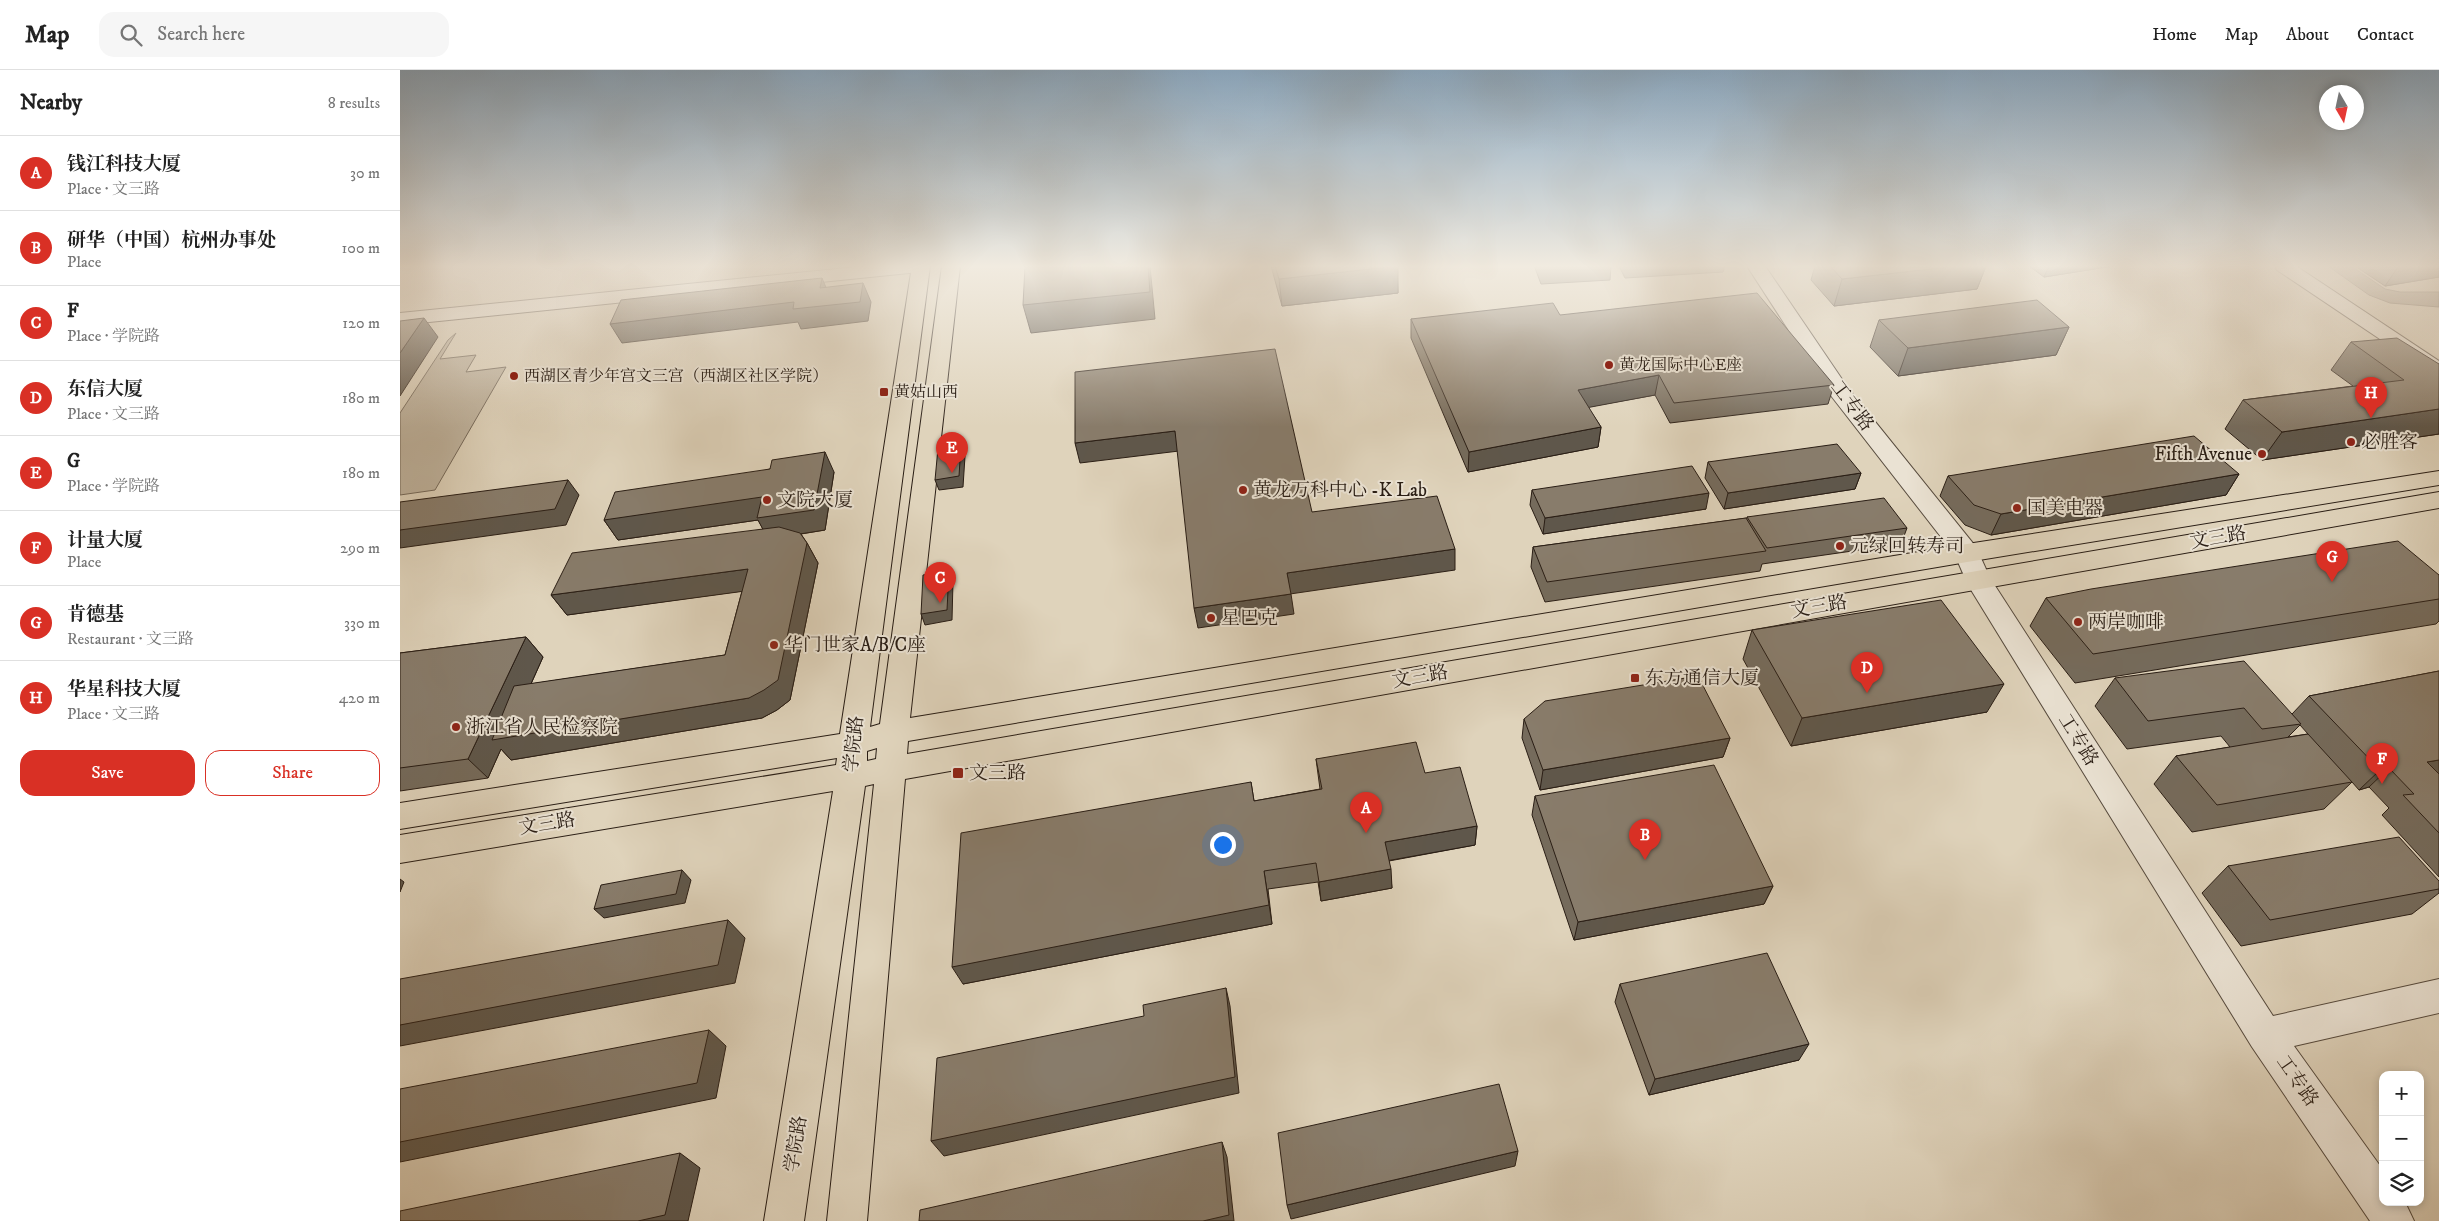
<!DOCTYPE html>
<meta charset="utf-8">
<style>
:root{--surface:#fff;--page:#f6f6f6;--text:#222;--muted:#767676;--line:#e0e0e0;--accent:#d93025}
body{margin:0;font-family:"IM FELL DW Pica","Noto Serif SC",serif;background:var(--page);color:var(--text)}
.controls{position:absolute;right:15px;bottom:15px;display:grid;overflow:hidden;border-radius:10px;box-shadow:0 2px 8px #0003}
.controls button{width:45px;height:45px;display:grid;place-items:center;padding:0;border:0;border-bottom:1px solid var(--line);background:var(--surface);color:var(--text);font:25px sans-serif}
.compass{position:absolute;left:1919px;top:15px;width:45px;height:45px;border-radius:50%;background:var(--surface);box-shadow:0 2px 8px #0003;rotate:171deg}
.you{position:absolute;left:822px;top:774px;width:18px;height:18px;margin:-12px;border:4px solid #fff;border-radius:50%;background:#1a73e8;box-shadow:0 0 0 8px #1a73e833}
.badge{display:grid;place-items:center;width:32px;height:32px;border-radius:50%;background:var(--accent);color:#fff;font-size:16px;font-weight:700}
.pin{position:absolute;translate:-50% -41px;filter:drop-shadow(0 1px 2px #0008)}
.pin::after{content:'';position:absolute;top:26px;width:18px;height:15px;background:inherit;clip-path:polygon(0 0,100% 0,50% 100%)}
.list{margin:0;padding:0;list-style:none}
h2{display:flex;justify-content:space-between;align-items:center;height:65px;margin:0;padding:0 20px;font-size:21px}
h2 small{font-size:16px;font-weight:400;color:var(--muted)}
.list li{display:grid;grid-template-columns:32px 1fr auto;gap:15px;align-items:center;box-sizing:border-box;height:75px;padding:0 20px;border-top:1px solid var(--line)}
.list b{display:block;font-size:19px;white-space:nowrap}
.list p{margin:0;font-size:16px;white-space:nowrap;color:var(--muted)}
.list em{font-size:16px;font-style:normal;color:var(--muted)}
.actions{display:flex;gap:10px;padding:15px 20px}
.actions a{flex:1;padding:11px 0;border:1px solid var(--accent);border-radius:15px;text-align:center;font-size:18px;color:var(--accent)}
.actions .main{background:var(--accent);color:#fff}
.icon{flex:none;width:28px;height:28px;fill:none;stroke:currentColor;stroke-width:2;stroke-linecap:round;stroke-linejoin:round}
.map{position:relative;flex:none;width:2039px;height:1151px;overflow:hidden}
header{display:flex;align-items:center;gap:30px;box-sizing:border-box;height:70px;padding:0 25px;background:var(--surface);border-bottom:1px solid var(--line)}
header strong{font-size:24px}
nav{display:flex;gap:28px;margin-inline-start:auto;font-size:18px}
.search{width:350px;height:45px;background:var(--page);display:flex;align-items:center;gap:12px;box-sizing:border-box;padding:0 18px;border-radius:15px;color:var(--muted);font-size:19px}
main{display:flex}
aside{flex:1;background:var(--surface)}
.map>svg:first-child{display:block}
.green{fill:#c0b49f;stroke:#75695a}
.water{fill:#a19583;stroke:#716557}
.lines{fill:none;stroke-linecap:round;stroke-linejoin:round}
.minor-casing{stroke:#574b3e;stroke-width:2}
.major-casing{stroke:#2a1e15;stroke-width:2}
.minor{fill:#eae2d3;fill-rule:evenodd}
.major{fill:#dfd3bb;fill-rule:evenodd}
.wall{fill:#756b5c;stroke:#2a1e15;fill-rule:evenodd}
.shaded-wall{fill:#5f574b;stroke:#2a1e15}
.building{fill:#887c6b;stroke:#2a1e15}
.poi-dot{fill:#8f2418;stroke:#eae2d3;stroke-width:2}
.labels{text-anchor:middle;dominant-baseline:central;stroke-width:4;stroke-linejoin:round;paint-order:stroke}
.far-poi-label{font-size:16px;fill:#2a1e15;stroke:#eae2d3;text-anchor:start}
.street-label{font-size:19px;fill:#2a1e15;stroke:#eae2d3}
.poi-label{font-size:19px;fill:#2a1e15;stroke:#eae2d3;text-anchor:start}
</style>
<header>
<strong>Map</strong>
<div class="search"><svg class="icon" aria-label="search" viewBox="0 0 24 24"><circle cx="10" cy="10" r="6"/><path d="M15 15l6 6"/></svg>Search here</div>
<nav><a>Home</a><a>Map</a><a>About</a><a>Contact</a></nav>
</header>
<main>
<aside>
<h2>Nearby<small>8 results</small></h2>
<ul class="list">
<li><span class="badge">A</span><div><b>钱江科技大厦</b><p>Place · 文三路</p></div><em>30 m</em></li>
<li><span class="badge">B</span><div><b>研华（中国）杭州办事处</b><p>Place</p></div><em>100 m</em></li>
<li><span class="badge">C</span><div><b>F</b><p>Place · 学院路</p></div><em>120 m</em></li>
<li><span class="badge">D</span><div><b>东信大厦</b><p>Place · 文三路</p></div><em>180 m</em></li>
<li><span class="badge">E</span><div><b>G</b><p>Place · 学院路</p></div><em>180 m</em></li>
<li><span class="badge">F</span><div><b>计量大厦</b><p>Place</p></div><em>290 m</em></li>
<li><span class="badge">G</span><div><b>肯德基</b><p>Restaurant · 文三路</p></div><em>330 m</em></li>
<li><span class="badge">H</span><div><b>华星科技大厦</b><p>Place · 文三路</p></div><em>420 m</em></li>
</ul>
<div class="actions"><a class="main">Save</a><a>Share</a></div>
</aside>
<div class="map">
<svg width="2039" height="1151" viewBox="0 0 2039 1151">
<rect width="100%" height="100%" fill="#dfd3bb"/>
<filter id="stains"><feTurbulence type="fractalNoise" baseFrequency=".004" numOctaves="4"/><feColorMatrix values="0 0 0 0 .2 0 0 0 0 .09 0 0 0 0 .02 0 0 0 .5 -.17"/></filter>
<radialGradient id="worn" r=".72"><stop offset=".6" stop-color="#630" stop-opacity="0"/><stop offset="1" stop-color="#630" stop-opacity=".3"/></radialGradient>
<path class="green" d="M 56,263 L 40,289 L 76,285 L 66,302 L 106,297 L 35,420 L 0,425 L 0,343 L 48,270 Z"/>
<path class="water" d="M 1928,196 L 1951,196 L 1985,219 L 2000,222 L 2039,222 L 2039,237 L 1990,233 L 1969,225 Z"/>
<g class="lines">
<defs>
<g id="minor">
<path d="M 467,196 L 528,196 L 526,200 L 519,202 L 0,255 L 0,243 Z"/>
<path d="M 1347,196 L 1365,196 L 1448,318 L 1576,477 L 1590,508 L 1873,946 L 2039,909 L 2039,943 L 1894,976 L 1983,1100 L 1983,1132 L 2005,1132 L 2014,1151 L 1970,1151 L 1852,977 L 1568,515 L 1555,485 L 1432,327 Z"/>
<path d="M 1875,196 L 1896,196 L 2039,291 L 2039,306 L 2032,304 L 1877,200 Z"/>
</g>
<path id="major" d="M 512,196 L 530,196 L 470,657 L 480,654 L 542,196 L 560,196 L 510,648 L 1567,474 L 2039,401 L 2039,415 L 1567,492 L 508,671 L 507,684 L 2039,422 L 2039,438 L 505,709 L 467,1151 L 427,1151 L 474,714 L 465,716 L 404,1151 L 364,1151 L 433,721 L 0,793 L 0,765 L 436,695 L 437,688 L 0,759 L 0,733 L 440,664 ZM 477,678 L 476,689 L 467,691 L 467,681 Z"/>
</defs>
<use href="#minor" class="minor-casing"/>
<use href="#major" class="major-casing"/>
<use href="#minor" class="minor"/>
<use href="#major" class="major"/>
</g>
<g class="wall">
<path d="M 871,196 L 997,196 L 998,223 L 882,236 Z"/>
<path d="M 1135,196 L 1211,196 L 1210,210 L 1141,214 L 1135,198 Z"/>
<path d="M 1219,196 L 1325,196 L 1323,202 L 1225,208 Z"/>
<path d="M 1415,196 L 1586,196 L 1577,219 L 1434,236 L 1411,210 Z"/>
<path d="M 1629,196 L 1713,196 L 1644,207 Z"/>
<path d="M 1955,196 L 2039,196 L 2039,207 L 1985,216 Z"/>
<path d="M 1011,249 L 1434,315 L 1428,334 L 1270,353 L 1255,325 L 1188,337 L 1201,357 L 1198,377 L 1068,402 L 1011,268 Z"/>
<path d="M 1479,250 L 1669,257 L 1656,285 L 1498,306 L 1470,277 Z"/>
<path d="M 1951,272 L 2039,294 L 2039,364 L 1862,390 L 1825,359 L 1843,330 L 1953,316 L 1931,300 Z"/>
<path d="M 1308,392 L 1461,403 L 1455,419 L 1324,439 L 1305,408 Z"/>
<path d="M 434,402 L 425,460 L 401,464 L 407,473 L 418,493 L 390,630 L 377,640 L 362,648 L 111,690 L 101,679 L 88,708 L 0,721 L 0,583 L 126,567 L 143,587 L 131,614 L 325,585 L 342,521 L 167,545 L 151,525 L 363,459 L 358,450 L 218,470 L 204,450 Z"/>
<path d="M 1839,404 L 1826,425 L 1591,465 L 1565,455 L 1540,426 L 1548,406 Z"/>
<path d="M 1132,420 L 1306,439 L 1143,464 L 1130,435 Z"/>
<path d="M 1347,447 L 1507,458 L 1501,474 L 1362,494 L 1360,501 L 1145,532 L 1131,497 L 1133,477 L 1347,448 Z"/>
<path d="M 2039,505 L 2039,551 L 2036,554 L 1675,613 L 1630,556 L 1646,528 Z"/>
<path d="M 1352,560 L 1587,642 L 1391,676 L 1343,589 Z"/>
<path d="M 2039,601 L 2039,807 L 1982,745 L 1989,738 L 1969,717 L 1959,720 L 1952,712 L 1924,739 L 1792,762 L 1754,714 L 1776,686 L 1830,677 L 1821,666 L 1727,679 L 1695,636 L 1715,608 L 1892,644 L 1909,626 ZM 1900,655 L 1908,664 L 1888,667 Z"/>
<path d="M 1124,649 L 1330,668 L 1323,687 L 1140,720 L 1122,668 Z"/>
<path d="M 916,689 L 1025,703 L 1077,756 L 1075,775 L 989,791 L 992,818 L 921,831 L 918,812 L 868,819 L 872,854 L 563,914 L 851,712 L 854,731 L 920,719 Z"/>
<path d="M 1135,726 L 1373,816 L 1364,834 L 1174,870 L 1132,745 Z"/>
<path d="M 1828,796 L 2039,811 L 2039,823 L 2012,844 L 1841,876 L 1802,823 Z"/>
<path d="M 1220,914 L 1399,990 L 1249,1025 L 1215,932 Z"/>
</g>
<g class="shaded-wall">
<path d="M 748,196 L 750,196 L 755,249 L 631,263 L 623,235 Z"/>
<path d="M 998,196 L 998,223 L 882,236 L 879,209 Z"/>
<path d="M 1557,196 L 1586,196 L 1577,219 L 1434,236 L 1442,209 Z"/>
<path d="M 1649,196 L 1713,196 L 1644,207 Z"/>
<path d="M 2006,196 L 2039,196 L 2039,207 L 1985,216 L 1998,197 Z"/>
<path d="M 422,208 L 430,227 L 463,213 L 471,232 L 468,251 L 401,259 L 398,252 L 222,273 L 210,254 L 420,218 Z"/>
<path d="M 24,248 L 38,267 L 0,326 L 0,283 Z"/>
<path d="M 1669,257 L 1656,285 L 1498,306 L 1508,278 Z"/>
<path d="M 1259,305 L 1255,325 L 1175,340 L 1178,320 Z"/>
<path d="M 2039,339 L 2039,364 L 1862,390 L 1882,362 Z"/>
<path d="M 1201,357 L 1198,377 L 1068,402 L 1069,382 Z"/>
<path d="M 775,361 L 779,381 L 680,393 L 675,373 Z"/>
<path d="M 561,375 L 565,386 L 563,417 L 539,420 L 535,410 Z"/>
<path d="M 425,382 L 434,402 L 425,460 L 368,469 L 358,450 L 218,470 L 204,450 Z"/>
<path d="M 1461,403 L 1455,419 L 1324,439 L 1328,423 Z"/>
<path d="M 1839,404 L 1826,425 L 1591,465 L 1601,444 Z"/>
<path d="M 168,410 L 179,425 L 166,455 L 0,478 L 0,460 Z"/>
<path d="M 1309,423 L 1306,439 L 1143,464 L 1145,448 Z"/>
<path d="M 407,473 L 418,493 L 390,630 L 377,640 L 362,648 L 111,690 L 101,679 L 88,708 L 68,689 L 126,567 L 143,587 L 107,667 L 349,628 Z"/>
<path d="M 1055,479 L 1055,500 L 890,524 L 887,503 Z"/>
<path d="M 348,499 L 360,519 L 167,545 L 151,525 Z"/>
<path d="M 549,501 L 553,511 L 552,550 L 525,555 L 521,544 Z"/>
<path d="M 891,524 L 894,544 L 798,558 L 794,538 Z"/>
<path d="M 1604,614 L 1587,642 L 1391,676 L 1402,648 Z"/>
<path d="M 1330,668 L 1323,687 L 1140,720 L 1143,700 Z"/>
<path d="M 2039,690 L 2039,705 L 2027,692 Z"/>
<path d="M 1989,698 L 1969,717 L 1959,720 L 1980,700 Z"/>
<path d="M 1077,756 L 1075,775 L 986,791 L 985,772 Z"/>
<path d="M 991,799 L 992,818 L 921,831 L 919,812 Z"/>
<path d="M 282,800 L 291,810 L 285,833 L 204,848 L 194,839 Z"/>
<path d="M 864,801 L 872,854 L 563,914 L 552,897 Z"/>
<path d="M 0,809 L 4,812 L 0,822 Z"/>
<path d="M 1373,816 L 1364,834 L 1174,870 L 1178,852 Z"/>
<path d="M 328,850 L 345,868 L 335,913 L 0,976 L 0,955 Z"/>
<path d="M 826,918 L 830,936 L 839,1023 L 544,1086 L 531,1071 Z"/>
<path d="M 309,960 L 326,976 L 316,1028 L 0,1092 L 0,1072 Z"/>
<path d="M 1409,974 L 1399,990 L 1249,1025 L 1255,1009 Z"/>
<path d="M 822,1072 L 827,1087 L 834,1151 L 803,1151 Z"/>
<path d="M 1118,1081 L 1115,1096 L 891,1149 L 887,1135 Z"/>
<path d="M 280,1083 L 300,1098 L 288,1151 L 238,1151 Z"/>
</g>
<g class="building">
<path d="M 625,196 L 748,196 L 750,222 L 623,235 Z"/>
<path d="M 875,196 L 998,196 L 879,209 Z"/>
<path d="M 1430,196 L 1557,196 L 1442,209 Z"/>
<path d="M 422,208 L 420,218 L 463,213 L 460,232 L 393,239 L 394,232 L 210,254 L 221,230 Z"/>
<path d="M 1357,223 L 1434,315 L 1274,333 L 1259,305 L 1178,320 L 1201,357 L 1069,382 L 1011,249 L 1153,233 L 1160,245 Z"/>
<path d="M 1637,230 L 1669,257 L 1508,278 L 1479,250 Z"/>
<path d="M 24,248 L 0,283 L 0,251 Z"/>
<path d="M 1997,268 L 2039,294 L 2039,339 L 1882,362 L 1843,330 L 2004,310 L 1951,272 Z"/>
<path d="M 875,279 L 912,442 L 1037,426 L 1055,479 L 887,503 L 891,524 L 794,538 L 775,361 L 675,373 L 675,302 Z"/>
<path d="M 1794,366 L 1839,404 L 1601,444 L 1574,435 L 1548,406 Z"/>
<path d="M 1437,374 L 1461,403 L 1328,423 L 1308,392 Z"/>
<path d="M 561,375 L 559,406 L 535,410 L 538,378 Z"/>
<path d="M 425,382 L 414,440 L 357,448 L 362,427 L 204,450 L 215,422 L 370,399 L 372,390 Z"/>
<path d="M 1292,396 L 1309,423 L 1145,448 L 1132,420 Z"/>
<path d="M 168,410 L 155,439 L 0,460 L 0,432 Z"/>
<path d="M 1484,428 L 1507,458 L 1367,478 L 1347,447 Z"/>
<path d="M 1346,448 L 1366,481 L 1147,512 L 1133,477 Z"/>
<path d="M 379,457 L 400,463 L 407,473 L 378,610 L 364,620 L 349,628 L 92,670 L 114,616 L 325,585 L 348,499 L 151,525 L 172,483 Z"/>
<path d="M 1998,471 L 2039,505 L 2039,529 L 1693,584 L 1646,528 L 1691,519 Z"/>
<path d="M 549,501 L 547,540 L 521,544 L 523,505 Z"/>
<path d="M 1541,530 L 1604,614 L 1402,648 L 1352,560 Z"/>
<path d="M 126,567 L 68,689 L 0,698 L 0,583 Z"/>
<path d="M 1844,591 L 1901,654 L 1862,659 L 1844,638 L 1748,651 L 1715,608 Z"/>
<path d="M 2039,601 L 2039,690 L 2027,692 L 2039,704 L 2039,763 L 2003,725 L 2014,724 L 1989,698 L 1980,700 L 1909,626 Z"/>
<path d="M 1298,606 L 1330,668 L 1143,700 L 1124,649 L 1145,631 Z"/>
<path d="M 1908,664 L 1952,712 L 1817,735 L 1776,686 Z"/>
<path d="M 1016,672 L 1025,703 L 1060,697 L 1077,756 L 985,772 L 991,799 L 919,812 L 916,793 L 864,801 L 869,835 L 552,897 L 561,763 L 851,712 L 854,731 L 922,719 L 916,689 Z"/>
<path d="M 1314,695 L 1373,816 L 1178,852 L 1135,726 Z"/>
<path d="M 1999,767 L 2039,811 L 2039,819 L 1870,850 L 1828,796 Z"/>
<path d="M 282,800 L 276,824 L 194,839 L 201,815 Z"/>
<path d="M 328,850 L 318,895 L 0,955 L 0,909 Z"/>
<path d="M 1367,883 L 1409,974 L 1255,1009 L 1220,914 Z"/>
<path d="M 826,918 L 835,1007 L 531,1071 L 537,988 L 744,946 L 743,935 Z"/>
<path d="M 309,960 L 297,1013 L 0,1072 L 0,1019 Z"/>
<path d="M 1099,1014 L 1118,1081 L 887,1135 L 878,1063 Z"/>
<path d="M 822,1072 L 829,1145 L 803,1151 L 519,1151 L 520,1140 Z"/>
<path d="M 280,1083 L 265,1145 L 238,1151 L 0,1151 L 0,1141 Z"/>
</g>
<linearGradient id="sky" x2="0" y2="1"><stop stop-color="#8ba8c0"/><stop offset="0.55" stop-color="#f1ebe0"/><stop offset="1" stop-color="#f1ebe0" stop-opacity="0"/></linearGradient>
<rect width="2039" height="357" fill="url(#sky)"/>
<g class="poi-dot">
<circle cx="1209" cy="295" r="5"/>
<circle cx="114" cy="306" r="5"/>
<rect x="479" y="317" width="10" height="10" rx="2.5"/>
<circle cx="1951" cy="372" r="5"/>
<circle cx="1862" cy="384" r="5"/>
<circle cx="843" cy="420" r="5"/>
<circle cx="367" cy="430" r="5"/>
<circle cx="1617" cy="438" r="5"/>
<circle cx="1440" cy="476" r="5"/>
<circle cx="811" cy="548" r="5"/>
<circle cx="1678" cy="552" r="5"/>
<circle cx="374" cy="575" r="5"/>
<rect x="1230" y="603" width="10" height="10" rx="2.5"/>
<circle cx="56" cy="657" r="5"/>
<rect x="552" y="697" width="12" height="12" rx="2.5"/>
</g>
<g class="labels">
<g class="far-poi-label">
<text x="1219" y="295">黄龙国际中心E座</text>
<text x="124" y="306">西湖区青少年宫文三宫（西湖区社区学院）</text>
<text x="494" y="322">黄姑山西</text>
</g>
<g class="street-label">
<text transform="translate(1452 336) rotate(53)">工专路</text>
<text transform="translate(1818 468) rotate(-10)">文三路</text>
<text transform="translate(1419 537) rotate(-10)">文三路</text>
<text transform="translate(1020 607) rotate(-10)">文三路</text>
<text transform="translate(1678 670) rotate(58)">工专路</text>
<text transform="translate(454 674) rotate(-84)">学院路</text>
<text transform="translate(147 754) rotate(-9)">文三路</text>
<text transform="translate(1897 1011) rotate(55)">工专路</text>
<text transform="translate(396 1074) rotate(-81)">学院路</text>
</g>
<g class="poi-label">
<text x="1961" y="372">必胜客</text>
<text x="1852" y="384" text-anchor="end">Fifth Avenue</text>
<text x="853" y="420">黄龙万科中心 -K Lab</text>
<text x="377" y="430">文院大厦</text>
<text x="1627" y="438">国美电器</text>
<text x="1450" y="476">元绿回转寿司</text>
<text x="821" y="548">星巴克</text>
<text x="1688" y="552">两岸咖啡</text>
<text x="384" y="575">华门世家A/B/C座</text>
<text x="1245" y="608">东方通信大厦</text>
<text x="66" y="657">浙江省人民检察院</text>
<text x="569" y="703">文三路</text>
</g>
</g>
<rect width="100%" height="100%" filter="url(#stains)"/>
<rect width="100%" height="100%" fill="url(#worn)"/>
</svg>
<div class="controls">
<button>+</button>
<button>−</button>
<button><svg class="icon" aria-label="layers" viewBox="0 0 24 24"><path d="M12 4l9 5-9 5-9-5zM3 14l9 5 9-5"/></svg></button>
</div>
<svg class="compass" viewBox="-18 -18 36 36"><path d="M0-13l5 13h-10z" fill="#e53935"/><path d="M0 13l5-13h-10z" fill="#767676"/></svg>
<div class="you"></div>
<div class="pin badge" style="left:966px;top:763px">A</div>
<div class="pin badge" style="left:1245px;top:790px">B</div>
<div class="pin badge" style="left:540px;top:533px">C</div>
<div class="pin badge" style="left:1467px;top:623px">D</div>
<div class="pin badge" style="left:552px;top:403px">E</div>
<div class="pin badge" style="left:1982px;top:714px">F</div>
<div class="pin badge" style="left:1932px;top:512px">G</div>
<div class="pin badge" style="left:1971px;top:348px">H</div>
</div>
</main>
